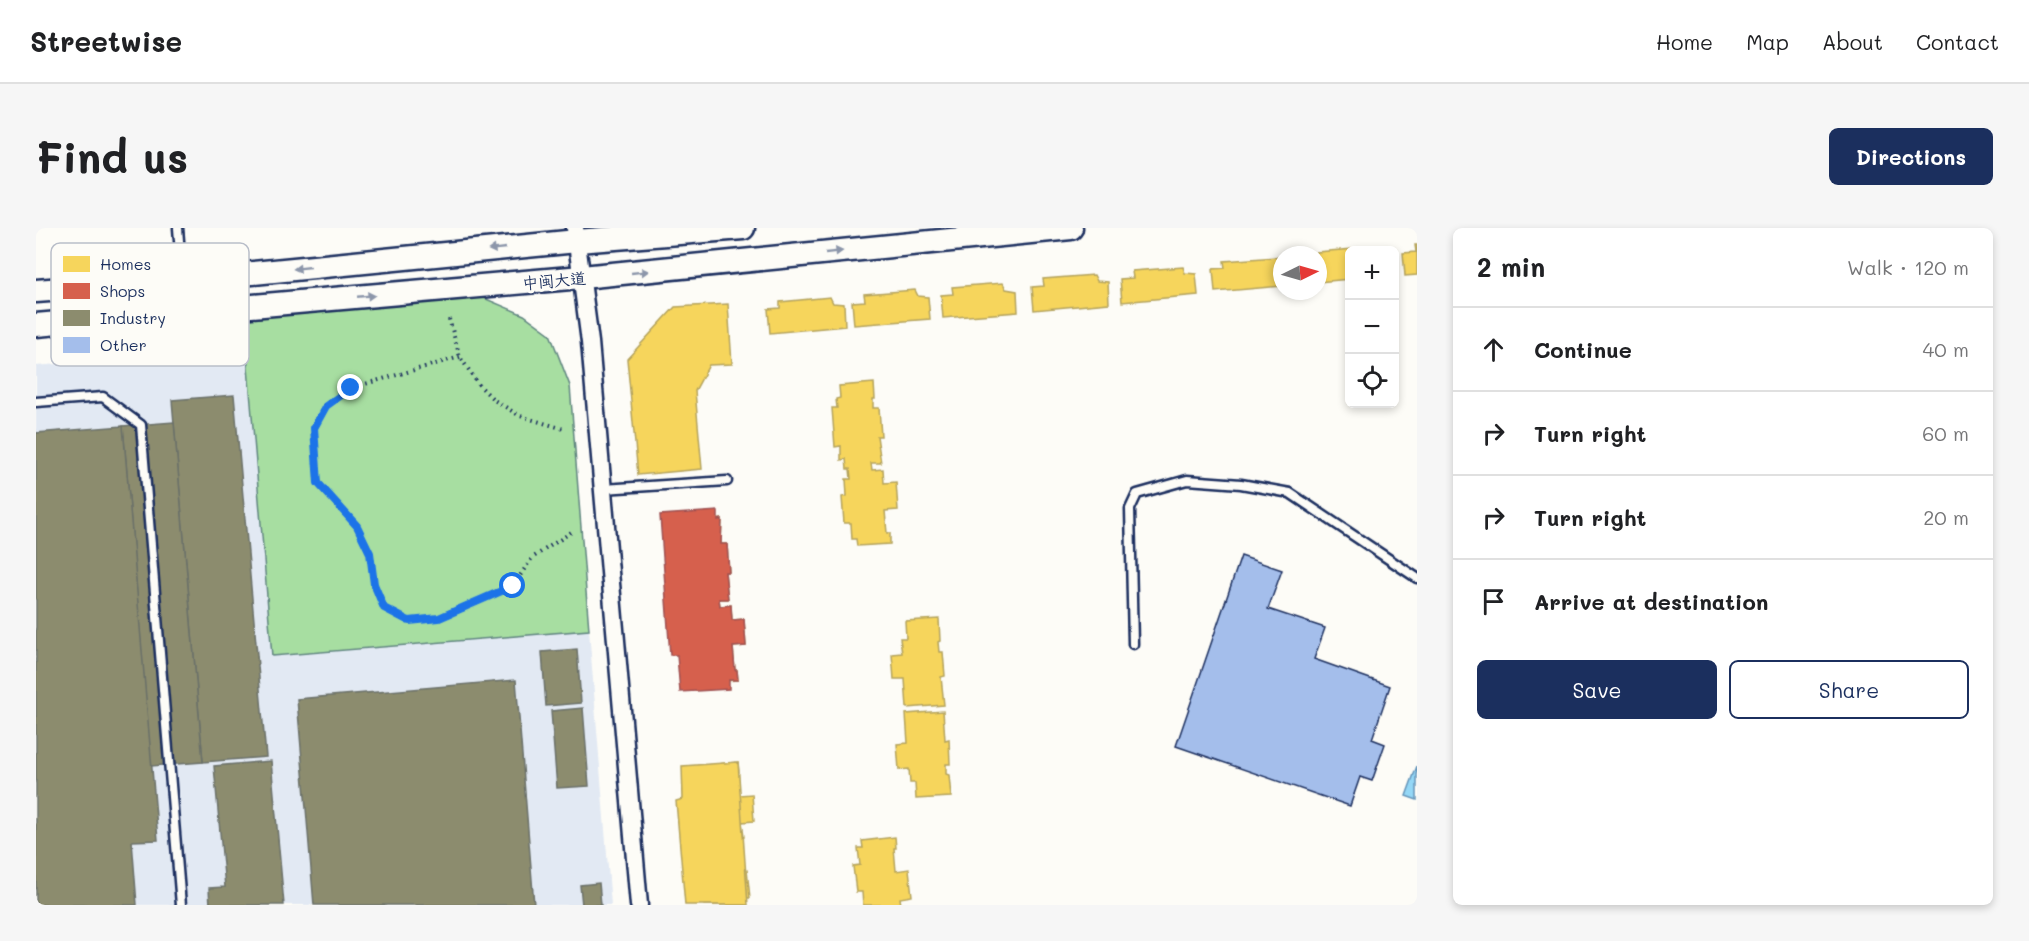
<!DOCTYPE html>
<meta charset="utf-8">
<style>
:root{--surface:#fff;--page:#f6f6f6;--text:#202124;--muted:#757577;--line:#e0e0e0;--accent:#1b2f5e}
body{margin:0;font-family:Mali,"LXGW WenKai TC",sans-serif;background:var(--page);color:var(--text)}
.controls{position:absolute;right:18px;top:18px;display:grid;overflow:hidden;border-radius:9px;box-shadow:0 3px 9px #0003}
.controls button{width:54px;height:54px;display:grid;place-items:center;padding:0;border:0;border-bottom:2px solid var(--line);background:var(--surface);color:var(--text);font:30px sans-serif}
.compass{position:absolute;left:1237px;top:18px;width:54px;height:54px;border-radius:50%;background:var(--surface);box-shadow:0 3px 9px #0003;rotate:85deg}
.stop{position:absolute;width:18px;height:18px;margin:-14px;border:4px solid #1a73e8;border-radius:50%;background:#fff}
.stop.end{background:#1a73e8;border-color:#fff;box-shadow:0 2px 6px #0008}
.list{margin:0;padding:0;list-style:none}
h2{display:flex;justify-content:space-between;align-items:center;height:78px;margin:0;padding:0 24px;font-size:26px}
h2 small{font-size:20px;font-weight:400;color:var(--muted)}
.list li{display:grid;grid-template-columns:39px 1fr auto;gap:18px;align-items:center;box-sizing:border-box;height:84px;padding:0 24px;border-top:2px solid var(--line)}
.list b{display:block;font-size:22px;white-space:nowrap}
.list em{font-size:20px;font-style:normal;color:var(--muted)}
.actions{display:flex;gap:12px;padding:18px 24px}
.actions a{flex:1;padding:14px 0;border:2px solid var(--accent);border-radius:9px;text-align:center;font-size:21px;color:var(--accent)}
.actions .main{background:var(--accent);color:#fff}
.icon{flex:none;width:33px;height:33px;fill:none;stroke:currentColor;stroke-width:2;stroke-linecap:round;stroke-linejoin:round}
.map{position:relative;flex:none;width:1381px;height:677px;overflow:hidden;border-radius:9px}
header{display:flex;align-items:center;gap:36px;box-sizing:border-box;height:84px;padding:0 30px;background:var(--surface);border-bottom:2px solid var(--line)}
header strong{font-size:28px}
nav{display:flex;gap:33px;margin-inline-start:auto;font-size:21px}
.intro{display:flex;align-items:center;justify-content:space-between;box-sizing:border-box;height:144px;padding:0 36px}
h1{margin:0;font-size:42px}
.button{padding:15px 27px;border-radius:9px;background:var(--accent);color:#fff;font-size:21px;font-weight:700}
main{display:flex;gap:36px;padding:0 36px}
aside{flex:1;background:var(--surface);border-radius:9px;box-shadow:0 3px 9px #0003}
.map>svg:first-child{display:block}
.built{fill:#e2e9f3}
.green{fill:#a7dea1;stroke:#618680;stroke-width:1.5}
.water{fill:#94d7f6;stroke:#6494b9;stroke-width:1.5}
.homes{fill:#f6d55c;stroke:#b4a35d;stroke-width:1.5}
.shops{fill:#d6604d;stroke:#9e5152;stroke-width:1.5}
.industry{fill:#8c8c6e;stroke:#6a7069;stroke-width:1.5}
.building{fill:#a4beeb;stroke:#1b2f5e;stroke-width:1.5}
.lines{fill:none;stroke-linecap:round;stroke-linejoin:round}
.lane-casing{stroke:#1b2f5e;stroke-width:13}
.street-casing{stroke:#1b2f5e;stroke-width:21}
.secondary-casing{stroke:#1b2f5e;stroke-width:27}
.path{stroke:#1b2f5e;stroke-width:4;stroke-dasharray:1.5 4.5;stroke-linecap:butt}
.lane{stroke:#fdfcf7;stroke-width:8}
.street{stroke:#fdfcf7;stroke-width:16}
.secondary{stroke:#fdfcf7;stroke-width:22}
.oneway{fill:#8c96aa}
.route{stroke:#1a73e8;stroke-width:8}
.labels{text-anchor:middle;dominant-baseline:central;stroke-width:6;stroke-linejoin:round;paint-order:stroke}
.street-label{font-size:16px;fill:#1b2f5e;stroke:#fdfcf7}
.key{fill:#fdfcf7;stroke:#b9bec9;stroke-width:1.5}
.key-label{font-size:16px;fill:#1b2f5e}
</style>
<header>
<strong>Streetwise</strong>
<nav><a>Home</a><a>Map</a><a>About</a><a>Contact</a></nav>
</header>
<div class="intro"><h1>Find us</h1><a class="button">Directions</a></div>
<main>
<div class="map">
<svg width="1381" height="677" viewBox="0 0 1381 677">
<rect width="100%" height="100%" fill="#fdfcf7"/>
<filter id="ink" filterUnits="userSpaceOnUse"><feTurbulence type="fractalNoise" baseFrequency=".0167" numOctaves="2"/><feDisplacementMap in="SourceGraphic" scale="12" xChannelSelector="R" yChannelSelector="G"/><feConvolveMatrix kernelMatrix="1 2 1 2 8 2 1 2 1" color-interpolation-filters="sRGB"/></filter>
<g filter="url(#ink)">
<path class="built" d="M 210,119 L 236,428 L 553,402 L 575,677 L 0,677 L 0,138 Z"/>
<path class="green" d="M 443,68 L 488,87 L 514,106 L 534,158 L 553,402 L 236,428 L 208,91 Z"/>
<path class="water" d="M 1381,538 L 1381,572 L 1370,568 Z"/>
<g class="homes">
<path d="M 1379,17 L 1381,17 L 1381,47 L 1369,48 L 1367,25 L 1380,24 Z"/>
<path d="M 1331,20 L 1333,22 L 1314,22 L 1314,51 L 1282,54 L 1280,24 Z"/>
<path d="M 1240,29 L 1242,35 L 1246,34 L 1246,58 L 1179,64 L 1177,41 L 1189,40 L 1188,33 Z"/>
<path d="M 1147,39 L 1149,45 L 1160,46 L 1162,67 L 1086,74 L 1084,51 L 1097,50 L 1096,43 Z"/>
<path d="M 1058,47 L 1061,53 L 1072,54 L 1073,75 L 998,82 L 996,59 L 1008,58 L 1007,51 Z"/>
<path d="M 967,55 L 970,61 L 981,63 L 982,84 L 907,90 L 905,67 L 917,66 L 916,59 Z"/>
<path d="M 879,62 L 882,68 L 892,69 L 894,91 L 818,97 L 816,74 L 829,73 L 828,66 Z"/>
<path d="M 794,69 L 797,75 L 808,76 L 809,98 L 734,105 L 732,81 L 744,80 L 744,74 Z"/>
<path d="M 692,76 L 696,136 L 673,137 L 659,163 L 666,241 L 602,247 L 591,131 L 639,79 Z"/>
<path d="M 838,155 L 839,171 L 837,171 L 837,180 L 843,180 L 845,208 L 841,208 L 845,235 L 835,235 L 836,242 L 847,241 L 848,255 L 860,254 L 862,282 L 849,283 L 851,305 L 854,305 L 854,316 L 821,318 L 820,311 L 816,311 L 815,295 L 808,295 L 806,269 L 811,268 L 810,251 L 815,251 L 814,241 L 811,241 L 810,231 L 805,232 L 805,218 L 799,219 L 796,180 L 801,180 L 800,171 L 804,170 L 803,158 Z"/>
<path d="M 686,291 L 685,316 L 691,316 L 693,344 L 689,344 L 692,371 L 683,371 L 684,378 L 695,377 L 696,392 L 708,391 L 710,418 L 697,419 L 699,442 L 701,442 L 702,452 L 669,454 L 668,447 L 663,448 L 662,431 L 655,432 L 654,405 L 659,404 L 658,387 L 663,387 L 662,377 L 659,377 L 658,368 L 653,368 L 652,355 L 647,355 L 644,316 L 648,316 L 648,307 L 651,307 L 651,294 Z"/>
<path d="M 903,391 L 904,413 L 902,414 L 903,424 L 907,424 L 909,448 L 905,449 L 908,477 L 871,480 L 869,451 L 858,451 L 856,426 L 866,425 L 864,410 L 870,410 L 869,393 Z"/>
<path d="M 907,483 L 909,512 L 913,511 L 914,536 L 910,536 L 910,546 L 913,547 L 915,569 L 880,571 L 879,555 L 874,555 L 873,541 L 863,542 L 861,516 L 872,515 L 870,486 Z"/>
<path d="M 702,534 L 703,544 L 701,545 L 703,567 L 716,566 L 718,593 L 706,594 L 708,609 L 696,610 L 697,616 L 706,615 L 708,635 L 706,635 L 707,642 L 711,642 L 714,670 L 708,670 L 709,677 L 668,677 L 664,638 L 669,638 L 668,625 L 673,624 L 672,615 L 675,615 L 674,604 L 670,605 L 668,588 L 663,588 L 660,562 L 666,561 L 665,545 L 669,544 L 669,537 Z"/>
<path d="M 702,534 L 712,677 L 649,677 L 640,573 L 647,571 L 646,538 Z"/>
<path d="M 859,609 L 860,620 L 858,620 L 860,643 L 873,641 L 876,668 L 864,670 L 865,677 L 827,677 L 826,664 L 820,664 L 817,638 L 824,637 L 822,620 L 827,620 L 826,613 Z"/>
</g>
<path class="shops" d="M 682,283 L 682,292 L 686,291 L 685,316 L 691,316 L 693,344 L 689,344 L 692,371 L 683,371 L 684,378 L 695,377 L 696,392 L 708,391 L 710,418 L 697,419 L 699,442 L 701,442 L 702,452 L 693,452 L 693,461 L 644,464 L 641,427 L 634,427 L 624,287 Z"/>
<g class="industry">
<path d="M 198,167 L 230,529 L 167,534 L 136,172 Z"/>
<path d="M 138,194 L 167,534 L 115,538 L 87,198 Z"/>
<path d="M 87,198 L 122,612 L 96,613 L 101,677 L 0,677 L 0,205 Z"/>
<path d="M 541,421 L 545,475 L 510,478 L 506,424 Z"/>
<path d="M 480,452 L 498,677 L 278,677 L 261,471 Z"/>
<path d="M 547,480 L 553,558 L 521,560 L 515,483 Z"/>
<path d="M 235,533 L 248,677 L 174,677 L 173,660 L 189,659 L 178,538 Z"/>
<path d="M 563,655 L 565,677 L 546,677 L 544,657 Z"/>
</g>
<path class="building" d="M 1205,328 L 1246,342 L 1232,381 L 1289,400 L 1278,431 L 1354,458 L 1336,511 L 1349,516 L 1336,553 L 1324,549 L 1314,578 L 1140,518 Z"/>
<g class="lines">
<defs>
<g id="lane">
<path d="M 142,0 L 146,51"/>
<path d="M 0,174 L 67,169 L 105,197 L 145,677"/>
<path d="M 567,261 L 691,253"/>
<path d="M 1097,416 L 1094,281 L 1101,266 L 1151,252 L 1205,256 L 1254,265 L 1381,350"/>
</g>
<path id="street" d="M 539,0 L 554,114 L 603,677"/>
<g id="secondary">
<path d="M 0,63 L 146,52 L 541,13 L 707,0"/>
<path d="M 0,97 L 546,49 L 1035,0"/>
</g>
</defs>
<use href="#lane" class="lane-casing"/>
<use href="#street" class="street-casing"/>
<use href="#secondary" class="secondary-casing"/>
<g class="path">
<path d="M 413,91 L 424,129 L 443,157 L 458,172 L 484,188 L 528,201"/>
<path d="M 424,129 L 315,160 L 289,178 L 278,200 L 282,255 L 321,298 L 334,325 L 338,356 L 348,380 L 373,393 L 403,390 L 477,358 L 496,330 L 537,303"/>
</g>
<use href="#lane" class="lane"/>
<use href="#street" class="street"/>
<use href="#secondary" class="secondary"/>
</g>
<defs><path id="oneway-solid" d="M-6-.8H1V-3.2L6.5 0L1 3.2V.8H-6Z" transform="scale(1.5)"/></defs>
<g class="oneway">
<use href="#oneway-solid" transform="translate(461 21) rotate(174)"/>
<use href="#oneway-solid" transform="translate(798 24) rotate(-6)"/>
<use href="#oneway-solid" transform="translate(266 40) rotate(174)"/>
<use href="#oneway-solid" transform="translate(604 44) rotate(-6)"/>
<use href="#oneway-solid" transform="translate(330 68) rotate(-5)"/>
</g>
</g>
<g class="lines" filter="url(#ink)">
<path class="route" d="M 315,160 L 290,178 L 278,200 L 282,255 L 321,298 L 334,325 L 338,356 L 348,380 L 373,393 L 403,390 L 477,358"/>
</g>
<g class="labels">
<g class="street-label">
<text transform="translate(518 52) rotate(-5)">中闽大道</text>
</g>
</g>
<rect x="15" y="15" width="198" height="123" rx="9" class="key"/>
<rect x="27" y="28" width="27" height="16" fill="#f6d55c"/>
<rect x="27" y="55" width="27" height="16" fill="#d6604d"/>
<rect x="27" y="82" width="27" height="16" fill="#8c8c6e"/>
<rect x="27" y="109" width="27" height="16" fill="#a4beeb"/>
<g class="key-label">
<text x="64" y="42">Homes</text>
<text x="64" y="69">Shops</text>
<text x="64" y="96">Industry</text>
<text x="64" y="123">Other</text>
</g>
</svg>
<div class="controls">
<button>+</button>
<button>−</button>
<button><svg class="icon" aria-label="locate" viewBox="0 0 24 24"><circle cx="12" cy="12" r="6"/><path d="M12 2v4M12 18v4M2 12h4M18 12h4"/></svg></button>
</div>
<svg class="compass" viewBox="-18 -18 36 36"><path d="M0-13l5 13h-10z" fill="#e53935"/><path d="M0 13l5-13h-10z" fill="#757577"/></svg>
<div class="stop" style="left:477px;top:358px"></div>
<div class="stop end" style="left:315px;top:160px"></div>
</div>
<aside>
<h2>2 min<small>Walk · 120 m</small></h2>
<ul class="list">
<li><svg class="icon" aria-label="ahead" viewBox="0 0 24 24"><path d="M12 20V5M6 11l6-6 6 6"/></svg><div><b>Continue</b></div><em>40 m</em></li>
<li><svg class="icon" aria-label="right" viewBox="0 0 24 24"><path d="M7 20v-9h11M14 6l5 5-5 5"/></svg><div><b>Turn right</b></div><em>60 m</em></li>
<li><svg class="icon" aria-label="right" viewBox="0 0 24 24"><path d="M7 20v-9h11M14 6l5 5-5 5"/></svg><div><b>Turn right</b></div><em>20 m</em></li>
<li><svg class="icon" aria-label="arrive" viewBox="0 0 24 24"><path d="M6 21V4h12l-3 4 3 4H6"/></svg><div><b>Arrive at destination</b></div></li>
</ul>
<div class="actions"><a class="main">Save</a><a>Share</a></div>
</aside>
</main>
